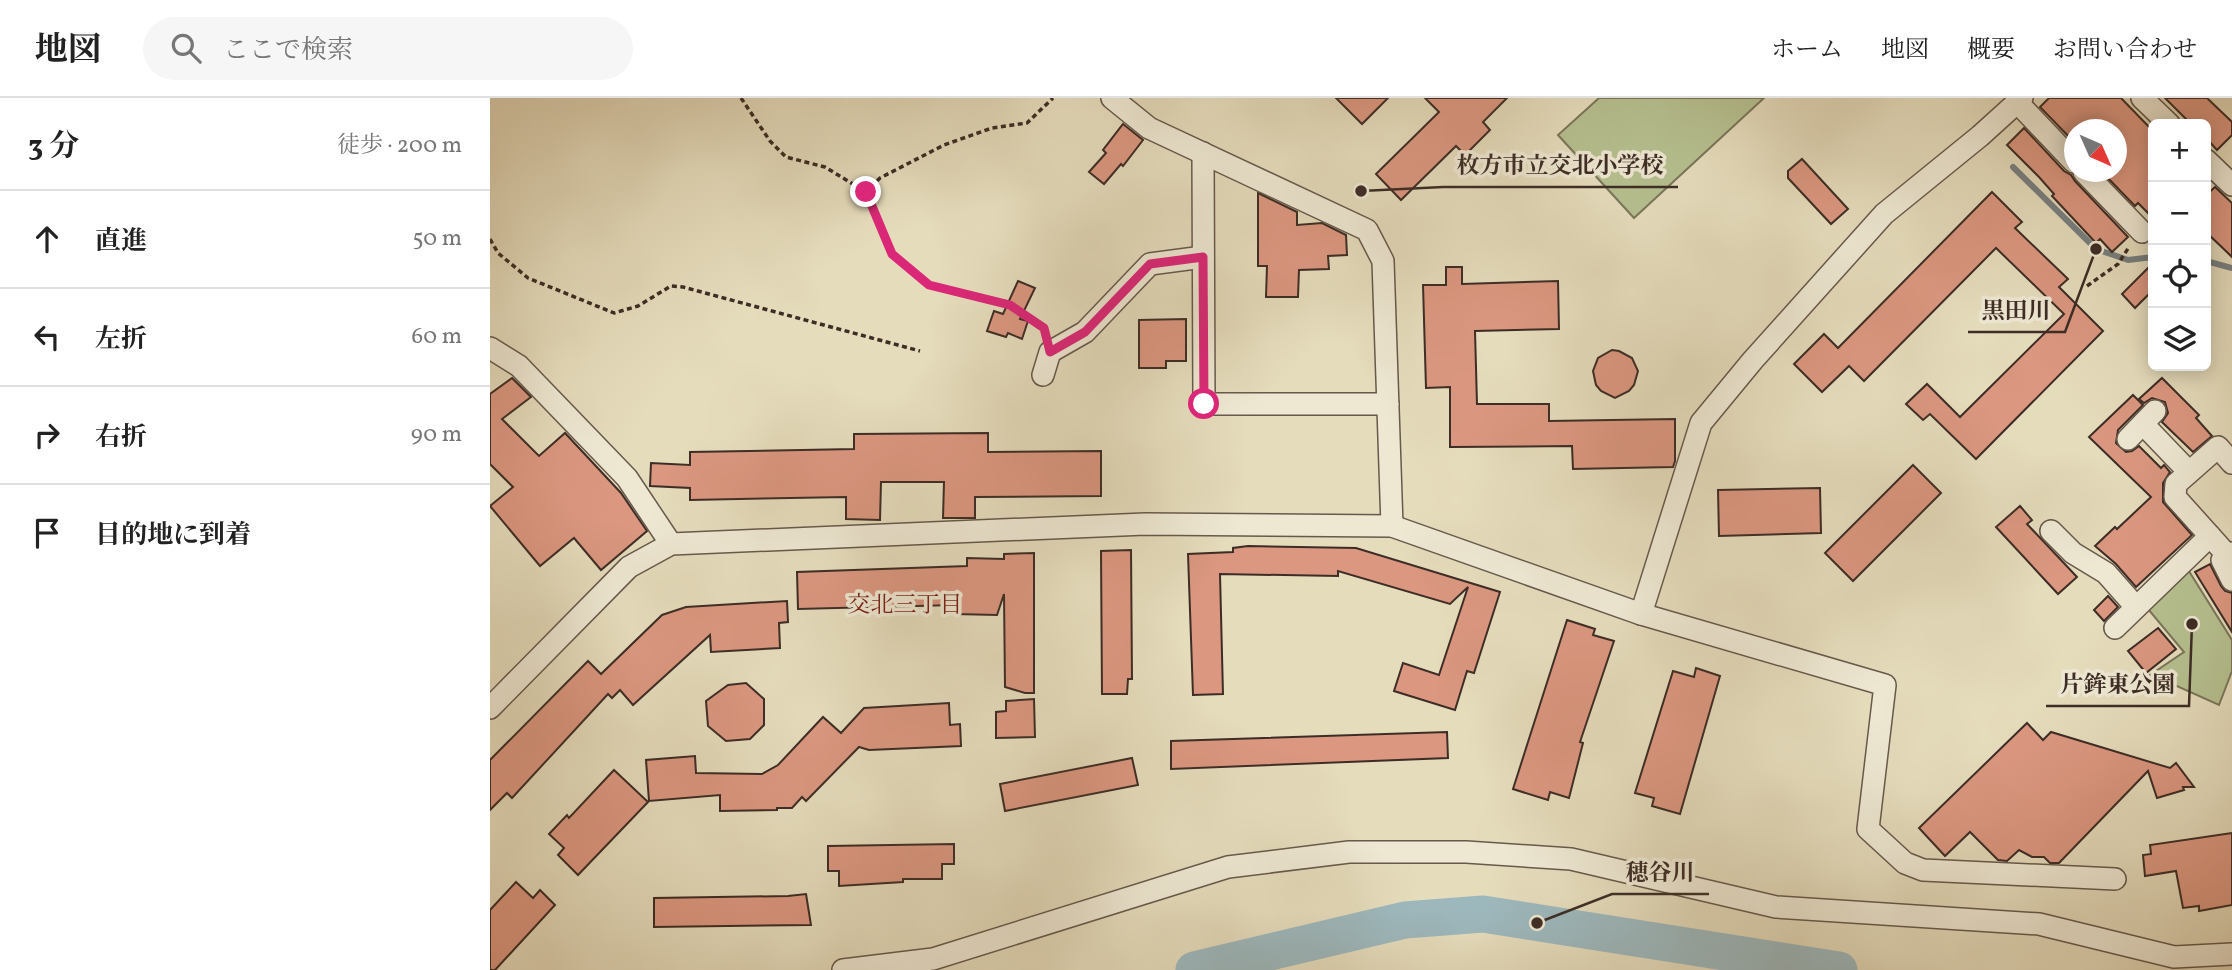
<!DOCTYPE html>
<html lang="ja">
<meta charset="utf-8">
<style>
:root{--surface:#fff;--page:#f6f6f6;--text:#222;--muted:#767676;--line:#e0e0e0}
body{margin:0;font-family:Vollkorn,"Noto Serif JP",serif;background:var(--page);color:var(--text)}
.controls{position:absolute;right:21px;top:21px;display:grid;overflow:hidden;border-radius:10px;box-shadow:0 4px 18px #0003}
.controls button{width:63px;height:63px;display:grid;place-items:center;padding:0;border:0;border-bottom:2px solid var(--line);background:var(--surface);color:var(--text);font:35px sans-serif}
.compass{position:absolute;left:1574px;top:21px;width:63px;height:63px;border-radius:50%;background:var(--surface);box-shadow:0 4px 18px #0003;rotate:135deg}
.stop{position:absolute;width:21px;height:21px;margin:-16px;border:5px solid #db2777;border-radius:50%;background:#fff}
.stop.end{background:#db2777;border-color:#fff;box-shadow:0 2px 7px #0008}
.list{margin:0;padding:0;list-style:none}
h2{display:flex;justify-content:space-between;align-items:center;height:91px;margin:0;padding:0 28px;font-size:30px}
h2 small{font-size:23px;font-weight:400;color:var(--muted)}
.list li{display:grid;grid-template-columns:46px 1fr auto;gap:21px;align-items:center;box-sizing:border-box;height:98px;padding:0 28px;border-top:2px solid var(--line)}
.list b{display:block;font-size:26px;white-space:nowrap}
.list em{font-size:23px;font-style:normal;color:var(--muted)}
.icon{flex:none;width:38px;height:38px;fill:none;stroke:currentColor;stroke-width:2;stroke-linecap:round;stroke-linejoin:round}
.map{position:relative;flex:none;width:1742px;height:872px;overflow:hidden}
header{display:flex;align-items:center;gap:42px;box-sizing:border-box;height:98px;padding:0 35px;background:var(--surface);border-bottom:2px solid var(--line)}
header strong{font-size:33px}
nav{display:flex;gap:38px;margin-inline-start:auto;font-size:24px}
.search{width:490px;height:63px;background:var(--page);display:flex;align-items:center;gap:18px;box-sizing:border-box;padding:0 24px;border-radius:38px;color:var(--muted);font-size:26px}
main{display:flex}
aside{flex:1;background:var(--surface)}
.map>svg:first-child{display:block}
.green{fill:#b6c090;stroke:#7a765b;stroke-width:2}
.lines{fill:none;stroke-linecap:round;stroke-linejoin:round}
.stream{stroke:#778081;stroke-width:6}
.river{stroke:#9db8bd;stroke-width:37}
.building{fill:#db9780;stroke:#3d2d26;stroke-width:2}
.minor-casing{stroke:#67594c;stroke-width:24}
.path{stroke:#3d2d26;stroke-width:3.5;stroke-dasharray:5 3.5;stroke-linecap:butt}
.minor{stroke:#eee8d3;stroke-width:21}
.route{stroke:#db2777;stroke-width:9}
.labels{text-anchor:middle;dominant-baseline:central;stroke-width:7;stroke-linejoin:round;paint-order:stroke}
.neighbourhood-label{font-size:23px;fill:#7a1f14;stroke:#eee8d3}
.leader{fill:none;stroke:#3d2d26;stroke-width:2.5}
.callout-dot{fill:#3d2d26;stroke:#eee8d3;stroke-width:2.5}
.callout-label{font-size:23px;text-anchor:middle;font-weight:bold;fill:#3d2d26;stroke:#eee8d3;stroke-width:7;stroke-linejoin:round;paint-order:stroke}
</style>
<header>
<strong>地図</strong>
<div class="search"><svg class="icon" aria-label="search" viewBox="0 0 24 24"><circle cx="10" cy="10" r="6"/><path d="M15 15l6 6"/></svg>ここで検索</div>
<nav><a>ホーム</a><a>地図</a><a>概要</a><a>お問い合わせ</a></nav>
</header>
<main>
<aside>
<h2>3 分<small>徒歩 · 200 m</small></h2>
<ul class="list">
<li><svg class="icon" aria-label="ahead" viewBox="0 0 24 24"><path d="M12 20V5M6 11l6-6 6 6"/></svg><div><b>直進</b></div><em>50 m</em></li>
<li><svg class="icon" aria-label="left" viewBox="0 0 24 24"><path d="M17 20v-9H6M10 6l-5 5 5 5"/></svg><div><b>左折</b></div><em>60 m</em></li>
<li><svg class="icon" aria-label="right" viewBox="0 0 24 24"><path d="M7 20v-9h11M14 6l5 5-5 5"/></svg><div><b>右折</b></div><em>90 m</em></li>
<li><svg class="icon" aria-label="arrive" viewBox="0 0 24 24"><path d="M6 21V4h12l-3 4 3 4H6"/></svg><div><b>目的地に到着</b></div></li>
</ul>
</aside>
<div class="map">
<svg width="1742" height="872" viewBox="0 0 1742 872">
<rect width="100%" height="100%" fill="#e5dcbc"/>
<filter id="stains"><feTurbulence type="fractalNoise" baseFrequency=".00286" numOctaves="4"/><feColorMatrix values="0 0 0 0 .2 0 0 0 0 .09 0 0 0 0 .02 0 0 0 .5 -.17"/></filter>
<radialGradient id="worn" r=".72"><stop offset=".6" stop-color="#630" stop-opacity="0"/><stop offset="1" stop-color="#630" stop-opacity=".3"/></radialGradient>
<g class="green">
<path d="M 1109,0 L 1274,0 L 1144,120 L 1068,37 Z"/>
<path d="M 1697,470 L 1742,542 L 1742,573 L 1729,607 L 1687,588 L 1665,596 L 1654,581 L 1694,554 L 1658,511 Z"/>
</g>
<g class="lines">
<g class="stream">
<path d="M 1523,69 L 1606,151 L 1638,162 L 1663,159"/>
<path d="M 1716,163 L 1742,170"/>
</g>
<path class="river" d="M 704,872 L 915,822 L 993,816 L 1349,872"/>
</g>
<g class="building">
<path d="M 846,0 L 898,0 L 872,26 Z"/>
<path d="M 935,0 L 1017,0 L 993,24 L 1000,32 L 975,57 L 966,48 L 911,102 L 886,76 L 949,14 Z"/>
<path d="M 1559,0 L 1631,0 L 1663,33 L 1663,120 L 1648,105 L 1645,108 L 1612,74 L 1627,74 L 1627,32 L 1585,32 L 1585,45 L 1550,9 Z"/>
<path d="M 1675,0 L 1717,0 L 1742,24 L 1742,37 L 1727,52 L 1716,40 L 1716,26 L 1701,26 Z"/>
<path d="M 633,26 L 653,42 L 633,68 L 631,66 L 614,86 L 599,74 L 616,55 L 613,52 Z"/>
<path d="M 1534,30 L 1574,73 L 1581,77 L 1585,83 L 1638,139 L 1622,154 L 1610,141 L 1606,145 L 1562,98 L 1564,96 L 1549,79 L 1517,47 Z"/>
<path d="M 1312,61 L 1358,111 L 1341,126 L 1298,80 L 1298,73 Z"/>
<path d="M 1725,89 L 1742,105 L 1742,159 L 1716,134 L 1716,97 Z"/>
<path d="M 1502,94 L 1532,124 L 1525,130 L 1578,181 L 1569,189 L 1613,233 L 1486,361 L 1440,316 L 1433,322 L 1416,306 L 1437,286 L 1470,319 L 1574,216 L 1506,150 L 1374,283 L 1359,268 L 1332,294 L 1304,266 L 1334,236 L 1348,250 Z"/>
<path d="M 768,95 L 807,114 L 807,127 L 832,125 L 856,137 L 857,157 L 838,158 L 839,171 L 809,172 L 808,199 L 776,199 L 777,168 L 768,168 Z"/>
<path d="M 1663,165 L 1663,192 L 1645,210 L 1632,196 Z"/>
<path d="M 956,169 L 972,169 L 972,186 L 1068,183 L 1069,231 L 985,233 L 987,306 L 1059,306 L 1059,323 L 1185,321 L 1185,363 L 1183,369 L 1083,371 L 1082,348 L 960,349 L 960,289 L 936,290 L 933,187 L 956,187 Z"/>
<path d="M 528,183 L 545,190 L 530,221 L 538,223 L 532,241 L 518,235 L 516,239 L 497,233 L 504,213 L 513,216 Z"/>
<path d="M 696,221 L 696,263 L 676,263 L 676,270 L 649,270 L 649,222 Z"/>
<path d="M 1122,252 L 1129,253 L 1142,260 L 1148,273 L 1144,287 L 1139,293 L 1125,300 L 1111,293 L 1106,287 L 1103,273 L 1108,260 Z"/>
<path d="M 22,280 L 41,299 L 12,321 L 49,358 L 75,335 L 131,395 L 157,433 L 111,472 L 84,440 L 50,468 L 0,408 L 23,389 L 0,366 L 0,296 Z"/>
<path d="M 1672,280 L 1709,317 L 1706,320 L 1722,338 L 1703,354 L 1672,324 L 1678,315 L 1675,304 L 1662,300 L 1654,305 L 1649,301 Z"/>
<path d="M 1643,297 L 1653,307 L 1628,332 L 1626,345 L 1636,354 L 1642,353 L 1649,348 L 1671,370 L 1674,367 L 1680,374 L 1673,385 L 1673,404 L 1702,437 L 1646,489 L 1626,466 L 1605,448 L 1625,429 L 1627,431 L 1661,399 L 1599,339 Z"/>
<path d="M 498,335 L 498,354 L 611,353 L 611,398 L 485,399 L 485,420 L 453,420 L 454,384 L 391,384 L 390,422 L 356,421 L 356,399 L 200,402 L 200,390 L 160,388 L 161,365 L 200,367 L 200,354 L 364,351 L 364,336 Z"/>
<path d="M 1423,367 L 1451,395 L 1363,483 L 1335,455 Z"/>
<path d="M 1330,390 L 1331,435 L 1229,438 L 1228,392 Z"/>
<path d="M 1530,408 L 1542,422 L 1537,426 L 1587,479 L 1568,496 L 1506,429 Z"/>
<path d="M 758,448 L 866,450 L 1010,494 L 984,575 L 977,573 L 965,612 L 904,593 L 913,565 L 949,577 L 978,489 L 960,506 L 848,473 L 848,478 L 730,476 L 733,596 L 703,597 L 698,456 L 743,454 L 743,450 Z"/>
<path d="M 641,452 L 642,581 L 638,581 L 637,596 L 612,596 L 611,453 Z"/>
<path d="M 544,455 L 544,595 L 535,595 L 515,589 L 514,496 L 507,517 L 465,516 L 465,507 L 308,511 L 307,474 L 477,468 L 477,460 L 514,461 L 514,456 Z"/>
<path d="M 1720,466 L 1731,488 L 1735,493 L 1742,495 L 1742,534 L 1705,474 Z"/>
<path d="M 1618,498 L 1628,509 L 1614,523 L 1604,512 Z"/>
<path d="M 297,503 L 298,524 L 289,525 L 290,550 L 221,554 L 220,537 L 143,607 L 130,592 L 122,600 L 118,596 L 22,700 L 17,695 L 0,712 L 0,662 L 98,563 L 111,576 L 172,517 L 196,509 Z"/>
<path d="M 1077,522 L 1105,531 L 1103,537 L 1124,543 L 1090,644 L 1093,645 L 1079,700 L 1060,694 L 1058,702 L 1023,691 Z"/>
<path d="M 1668,530 L 1686,551 L 1656,575 L 1638,553 Z"/>
<path d="M 1206,570 L 1230,578 L 1190,716 L 1162,708 L 1164,700 L 1145,695 L 1183,573 L 1204,579 Z"/>
<path d="M 256,585 L 274,601 L 274,627 L 260,641 L 236,643 L 218,628 L 216,603 L 238,587 Z"/>
<path d="M 544,601 L 545,639 L 506,640 L 506,614 L 516,613 L 516,603 Z"/>
<path d="M 459,605 L 460,627 L 470,626 L 471,648 L 379,652 L 369,649 L 316,703 L 312,699 L 302,710 L 287,710 L 287,712 L 230,713 L 230,697 L 159,703 L 156,662 L 205,658 L 206,675 L 272,676 L 288,667 L 333,619 L 351,635 L 374,610 Z"/>
<path d="M 1537,625 L 1553,642 L 1561,634 L 1680,670 L 1686,665 L 1704,689 L 1693,689 L 1694,692 L 1667,700 L 1658,673 L 1569,765 L 1560,765 L 1554,759 L 1542,759 L 1529,752 L 1517,763 L 1508,762 L 1480,734 L 1455,758 L 1429,730 Z"/>
<path d="M 957,634 L 958,660 L 681,671 L 681,643 Z"/>
<path d="M 642,660 L 648,687 L 515,713 L 510,686 Z"/>
<path d="M 124,672 L 158,704 L 88,777 L 68,757 L 74,750 L 59,736 L 77,717 L 79,720 Z"/>
<path d="M 1742,735 L 1742,807 L 1709,813 L 1709,808 L 1693,810 L 1686,773 L 1655,778 L 1653,757 L 1661,756 L 1660,747 Z"/>
<path d="M 464,746 L 464,766 L 452,766 L 452,781 L 413,781 L 413,784 L 349,788 L 349,773 L 338,773 L 338,748 Z"/>
<path d="M 26,784 L 43,800 L 50,792 L 65,807 L 5,872 L 0,872 L 0,812 Z"/>
<path d="M 316,796 L 321,827 L 164,829 L 164,800 L 298,798 Z"/>
</g>
<g class="lines">
<defs>
<g id="minor">
<path d="M 622,0 L 659,30 L 877,132 L 893,163 L 902,428"/>
<path d="M 1652,0 L 1679,26"/>
<path d="M 1527,4 L 1584,64"/>
<path d="M 713,55 L 714,306 L 898,306"/>
<path d="M 1716,62 L 1742,87"/>
<path d="M 1594,74 L 1652,134"/>
<path d="M 0,250 L 29,268 L 137,380 L 181,446"/>
<path d="M 553,277 L 560,254 L 595,234 L 660,166 L 713,159"/>
<path d="M 1653,326 L 1699,374"/>
<path d="M 1638,341 L 1665,313"/>
<path d="M 1561,433 L 1583,455 L 1616,475 L 1646,509"/>
<path d="M 1742,455 L 1732,462 L 1742,482"/>
<path d="M 1738,458 L 1685,399 L 1686,386 L 1728,349 L 1742,365"/>
<path d="M 1151,516 L 1211,325 L 1263,262 L 1394,116 L 1490,38 L 1532,0"/>
<path d="M 1625,530 L 1720,438"/>
<path d="M 0,610 L 139,469 L 181,446 L 655,426 L 902,428 L 1151,516 L 1395,587 L 1378,731 L 1415,765 L 1433,772 L 1625,781"/>
<path d="M 353,872 L 443,861 L 738,769 L 859,754 L 976,754 L 1081,761 L 1286,809 L 1549,826 L 1684,859 L 1742,856"/>
</g>
</defs>
<use href="#minor" class="minor-casing"/>
<g class="path">
<path d="M 251,0 L 280,43 L 296,59 L 335,69 L 376,94 L 390,80 L 454,47 L 502,30 L 537,25 L 563,0"/>
<path d="M 376,94 L 402,156 L 439,187 L 520,207 L 554,231 L 555,235"/>
<path d="M 0,141 L 8,155 L 38,180 L 124,215 L 148,208 L 181,188 L 193,189 L 430,253"/>
<path d="M 1597,188 L 1628,166 L 1639,149"/>
</g>
<use href="#minor" class="minor"/>
</g>
<g class="lines">
<path class="route" d="M 376,94 L 402,156 L 439,187 L 520,207 L 554,230 L 560,254 L 595,234 L 660,166 L 713,159 L 714,306"/>
</g>
<g class="labels">
<g class="neighbourhood-label">
<text x="415" y="508">交北三丁目</text>
</g>
</g>
<path class="leader" d="M871 93L953 89H1188M1606 151L1575 234H1478M1702 526L1699 608H1556M1047 825L1122 796H1219"/>
<g class="callout-dot">
<circle cx="871" cy="93" r="7"/>
<circle cx="1606" cy="151" r="7"/>
<circle cx="1702" cy="526" r="7"/>
<circle cx="1047" cy="825" r="7"/>
</g>
<g class="callout-label">
<text x="1070" y="75">枚方市立交北小学校</text>
<text x="1526" y="220">黒田川</text>
<text x="1628" y="594">片鉾東公園</text>
<text x="1170" y="782">穂谷川</text>
</g>
<rect width="100%" height="100%" filter="url(#stains)"/>
<rect width="100%" height="100%" fill="url(#worn)"/>
</svg>
<div class="controls">
<button>+</button>
<button>−</button>
<button><svg class="icon" aria-label="locate" viewBox="0 0 24 24"><circle cx="12" cy="12" r="6"/><path d="M12 2v4M12 18v4M2 12h4M18 12h4"/></svg></button>
<button><svg class="icon" aria-label="layers" viewBox="0 0 24 24"><path d="M12 4l9 5-9 5-9-5zM3 14l9 5 9-5"/></svg></button>
</div>
<svg class="compass" viewBox="-18 -18 36 36"><path d="M0-13l5 13h-10z" fill="#e53935"/><path d="M0 13l5-13h-10z" fill="#767676"/></svg>
<div class="stop" style="left:714px;top:306px"></div>
<div class="stop end" style="left:376px;top:94px"></div>
</div>
</main>
